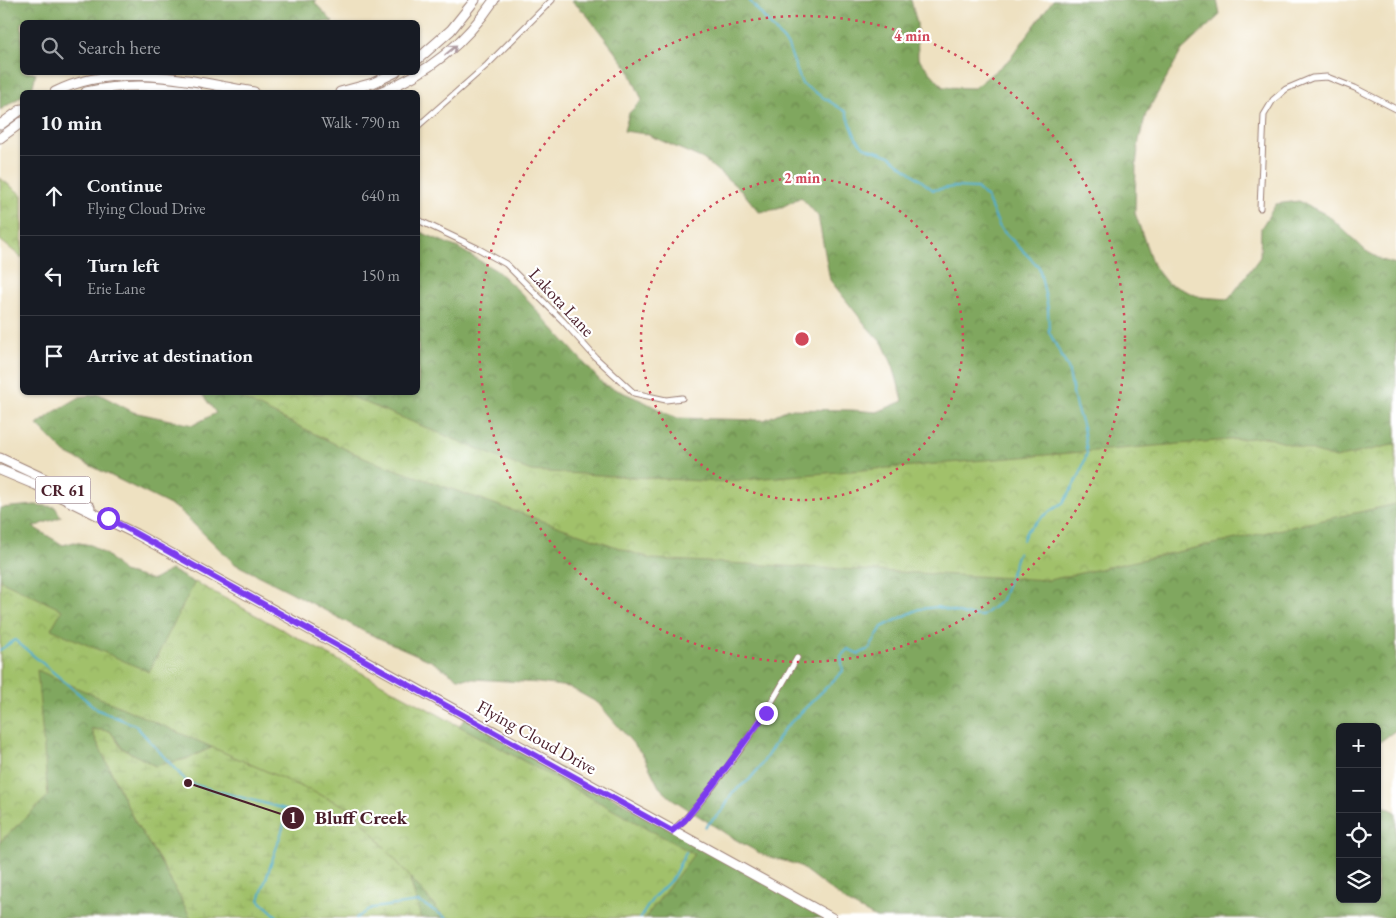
<!DOCTYPE html>
<meta charset="utf-8">
<style>
:root{--surface:#171b24;--page:#20242c;--text:#f1f3f6;--muted:#9ea1a6;--line:#363941}
body{margin:0;font-family:"EB Garamond",serif;background:var(--page);color:var(--text)}
.controls{position:absolute;right:15px;bottom:15px;display:grid;overflow:hidden;border-radius:8px;box-shadow:0 1px 4px #0004}
.controls button{width:45px;height:45px;display:grid;place-items:center;padding:0;border:0;border-bottom:1px solid var(--line);background:var(--surface);color:var(--text);font:25px sans-serif}
.stop{position:absolute;width:15px;height:15px;margin:-11px;border:4px solid #7c3aed;border-radius:50%;background:#fff}
.stop.end{background:#7c3aed;border-color:#fff;box-shadow:0 1px 5px #0008}
.list{margin:0;padding:0;list-style:none}
h2{display:flex;justify-content:space-between;align-items:center;height:65px;margin:0;padding:0 20px;font-size:21px}
h2 small{font-size:16px;font-weight:400;color:var(--muted)}
.list li{display:grid;grid-template-columns:32px 1fr auto;gap:15px;align-items:center;box-sizing:border-box;height:80px;padding:0 20px;border-top:1px solid var(--line)}
.list b{display:block;font-size:19px;white-space:nowrap}
.list p{margin:0;font-size:16px;white-space:nowrap;color:var(--muted)}
.list em{font-size:16px;font-style:normal;color:var(--muted)}
.icon{flex:none;width:28px;height:28px;fill:none;stroke:currentColor;stroke-width:2;stroke-linecap:round;stroke-linejoin:round}
.map{position:relative;flex:none;width:1396px;height:918px;overflow:hidden}
.search{position:absolute;background:var(--surface);box-shadow:0 1px 4px #0004;left:20px;top:20px;width:400px;height:55px;display:flex;align-items:center;gap:12px;box-sizing:border-box;padding:0 18px;border-radius:8px;color:var(--muted);font-size:19px}
.panel{position:absolute;background:var(--surface);box-shadow:0 1px 4px #0004;left:20px;top:90px;width:400px;height:305px;border-radius:8px}
.map>svg:first-child{display:block}
.forest{fill:url(#forest-crowns);stroke:#656344}
.wetland{fill:url(#wetland-marsh);stroke:#76704a}
.park{fill:url(#park-crowns);stroke:#76704a}
.lines{fill:none;stroke-linecap:round;stroke-linejoin:round}
.stream{stroke:#4faece;stroke-width:2}
.street-casing{stroke:#9c8076;stroke-width:7}
.primary-casing{stroke:#9c8076;stroke-width:11}
.street{stroke:#fff;stroke-width:5}
.primary{stroke:#fff;stroke-width:9}
.oneway{stroke:#ae9aa0}
.route{stroke:#7c3aed;stroke-width:6}
.ring{fill:none;stroke:#d1495b;stroke-width:2.5;stroke-dasharray:2.5 5}
.labels{text-anchor:middle;dominant-baseline:central;stroke-width:4.5;stroke-linejoin:round;paint-order:stroke}
.shield{fill:#fff;stroke:#80626b;stroke-width:1}
.shield-label{font-size:16px;font-weight:bold;fill:#4a1f2b}
.street-label{font-size:18px;fill:#4a1f2b;stroke:#fff}
.centre{fill:#d1495b;stroke:#fff;stroke-width:2.5}
.ring-label{font-size:15px;text-anchor:middle;font-weight:bold;fill:#d1495b;stroke:#fff;stroke-width:4.5;stroke-linejoin:round;paint-order:stroke}
.leader{fill:none;stroke:#4a1f2b;stroke-width:2}
.callout-dot{fill:#4a1f2b;stroke:#fff;stroke-width:2}
.mark-label{font-size:15px;text-anchor:middle;font-weight:bold;fill:#fff}
.callout-label{font-size:19px;text-anchor:middle;font-weight:bold;fill:#4a1f2b;stroke:#fff;stroke-width:4.5;stroke-linejoin:round;paint-order:stroke}
</style>
<div class="map">
<svg width="1396" height="918" viewBox="0 0 1396 918">
<defs>
<pattern id="forest-crowns" width="20" height="18" patternUnits="userSpaceOnUse" patternTransform="scale(1.25)"><rect width="20" height="18" fill="#80a75e"/><path d="M2 6a3 3 0 1 1 6 0M12 15a3 3 0 1 1 6 0" fill="none" stroke="#6b874e"/></pattern>
<pattern id="wetland-marsh" width="20" height="14" patternUnits="userSpaceOnUse" patternTransform="scale(1.25)"><rect width="20" height="14" fill="#a1c16a"/><path d="M1 5h8M5 5V1M11 12h8M15 12V8" fill="none" stroke="#8ca55c"/></pattern>
<pattern id="park-crowns" width="20" height="18" patternUnits="userSpaceOnUse" patternTransform="scale(1.25)"><rect width="20" height="18" fill="#a1c16a"/><path d="M2 6a3 3 0 1 1 6 0M12 15a3 3 0 1 1 6 0" fill="none" stroke="#8ca55c"/></pattern>
</defs>
<rect width="100%" height="100%" fill="#fff"/>
<filter id="ink" filterUnits="userSpaceOnUse"><feTurbulence type="fractalNoise" baseFrequency=".02" numOctaves="2"/><feDisplacementMap in="SourceGraphic" scale="10" xChannelSelector="R" yChannelSelector="G"/><feConvolveMatrix kernelMatrix="1 2 1 2 8 2 1 2 1" color-interpolation-filters="sRGB"/></filter>
<filter id="wash" filterUnits="userSpaceOnUse"><feTurbulence type="fractalNoise" baseFrequency=".0096" numOctaves="4" result="noise"/><feDisplacementMap in="SourceGraphic" scale="20" xChannelSelector="R" yChannelSelector="G"/><feGaussianBlur stdDeviation="1.12" result="paint"/><feColorMatrix in="noise" values="0 0 0 0 0 0 0 0 0 0 0 0 0 0 0 0 0 1.4 0 .05"/><feComposite in="paint" operator="in"/></filter>
<g filter="url(#wash)">
<rect width="100%" height="100%" fill="#eee1c1"/>
<g class="forest">
<path d="M 0,0 L 315,0 L 316,4 L 333,22 L 22,22 L 22,72 L 36,73 L 32,90 L 28,92 L 22,92 L 22,96 L 0,110 Z"/>
<path d="M 571,0 L 911,0 L 917,24 L 918,58 L 943,87 L 974,88 L 1010,59 L 1053,0 L 1217,0 L 1220,15 L 1182,50 L 1146,114 L 1139,140 L 1136,166 L 1135,213 L 1153,265 L 1167,283 L 1200,297 L 1229,299 L 1260,257 L 1261,228 L 1276,204 L 1299,201 L 1329,216 L 1366,251 L 1382,260 L 1396,264 L 1396,730 L 1377,744 L 1377,727 L 1340,727 L 1340,899 L 1377,899 L 1377,799 L 1384,806 L 1396,812 L 1396,918 L 876,918 L 848,903 L 798,865 L 763,855 L 731,837 L 671,798 L 659,787 L 643,755 L 598,703 L 569,687 L 539,683 L 458,678 L 431,661 L 365,632 L 289,591 L 235,564 L 178,509 L 65,453 L 37,425 L 54,412 L 80,397 L 99,394 L 133,412 L 193,425 L 216,413 L 201,393 L 418,392 L 418,231 L 458,248 L 497,271 L 521,293 L 603,384 L 643,401 L 675,418 L 764,420 L 788,409 L 852,410 L 877,412 L 903,401 L 893,366 L 883,344 L 868,328 L 830,280 L 818,216 L 801,197 L 778,209 L 759,212 L 741,190 L 703,159 L 646,134 L 624,131 L 629,113 L 642,100 L 628,68 L 586,14 Z"/>
<path d="M 35,505 L 55,507 L 61,517 L 33,527 L 63,545 L 74,542 L 91,545 L 108,556 L 123,572 L 153,580 L 171,570 L 416,703 L 258,727 L 186,759 L 155,766 L 122,748 L 110,731 L 91,729 L 134,820 L 160,861 L 191,918 L 0,918 L 0,508 Z"/>
<path d="M 467,717 L 833,918 L 421,918 L 405,861 L 412,778 Z"/>
</g>
<path class="wetland" d="M 270,722 L 405,861 L 421,918 L 191,918 L 160,861 L 134,820 L 91,729 L 110,731 L 122,748 L 155,766 L 186,759 Z"/>
<g class="park">
<path d="M 0,178 L 22,195 L 22,258 L 0,240 Z"/>
<path d="M 231,393 L 342,393 L 531,471 L 717,482 L 1265,437 L 1336,458 L 1396,444 L 1396,504 L 1049,580 L 651,559 L 366,459 Z"/>
<path d="M 0,580 L 62,610 L 51,629 L 149,672 L 195,582 L 694,854 L 645,918 L 445,918 L 352,809 L 37,670 L 48,796 L 0,842 Z"/>
</g>
<g class="lines">
<g class="stream">
<path d="M 749,0 L 788,46 L 802,84 L 846,112 L 856,138 L 864,147 L 890,156 L 933,190 L 954,187 L 977,188 L 987,198 L 1000,228 L 1039,267 L 1048,308 L 1049,332 L 1068,368 L 1076,407 L 1083,427 L 1087,453 L 1080,474 L 1064,502 L 1042,517 L 1026,532 L 1023,540"/>
<path d="M 0,650 L 15,640 L 98,710 L 135,725 L 188,783 L 289,810 L 259,900 L 279,918"/>
<path d="M 705,827 L 723,810 L 733,792 L 749,780 L 760,767 L 784,729 L 843,671 L 841,656 L 848,649 L 859,654 L 869,649 L 882,627 L 919,609 L 937,607 L 965,615 L 982,616 L 1002,600 L 1018,553"/>
<path d="M 356,918 L 372,908 L 419,902 L 447,918"/>
<path d="M 640,918 L 653,898 L 672,879 L 686,852"/>
</g>
</g>
</g>
<g filter="url(#ink)">
<g class="lines">
<defs>
<g id="street">
<path d="M 418,126 L 487,65 L 552,0"/>
<path d="M 1260,208 L 1264,115 L 1273,100 L 1286,89 L 1312,78 L 1327,77 L 1355,88 L 1396,109"/>
<path d="M 418,220 L 477,248 L 506,264 L 563,321 L 595,357 L 634,393 L 666,400 L 682,398"/>
<path d="M 673,830 C 691,815 705,797 719,778 C 749,740 774,700 797,658"/>
</g>
<g id="primary">
<path d="M 418,59 L 451,30 L 475,0"/>
<path d="M 55,92 C 116,61 191,81 254,92"/>
<path d="M 86,92 C 124,83 159,85 197,92"/>
<path d="M 340,92 L 373,83 L 396,72"/>
<path d="M 380,92 C 427,74 466,42 494,0"/>
<path d="M 0,125 L 22,109"/>
<path d="M 0,138 L 22,122"/>
<path d="M 0,458 L 43,478 L 90,507"/>
<path d="M 0,470 L 36,485 L 136,534 L 832,918"/>
</g>
</defs>
<use href="#street" class="street-casing"/>
<use href="#primary" class="primary-casing"/>
<use href="#street" class="street"/>
<use href="#primary" class="primary"/>
</g>
<defs><path id="oneway-shaft" d="M-6 0H5M1.5-3L5.5 0L1.5 3" fill="none" stroke-width="1.6" stroke-linecap="round" stroke-linejoin="round" transform="scale(1.25)"/></defs>
<use class="oneway" href="#oneway-shaft" transform="translate(451 50) rotate(-40)"/>
</g>
<g class="lines" filter="url(#ink)">
<path class="route" d="M 108,518 L 672,831 L 684,821 L 714,784 L 766,713"/>
</g>
<g class="ring">
<circle cx="802" cy="339" r="161"/>
<circle cx="802" cy="339" r="323"/>
</g>
<g class="labels">
<rect class="shield" x="35.5" y="476.5" width="55" height="27" rx="4"/>
<g class="shield-label">
<text x="63" y="490">CR 61</text>
</g>
<g class="street-label">
<text transform="translate(562 302) rotate(47)">Lakota Lane</text>
<text transform="translate(537 737) rotate(29)">Flying Cloud Drive</text>
</g>
</g>
<circle cx="802" cy="339" r="8" class="centre"/>
<g class="ring-label">
<text x="912" y="41">4 min</text>
<text x="802" y="183">2 min</text>
</g>
<path class="leader" d="M188 783L293 818"/>
<g class="callout-dot">
<circle cx="188" cy="783" r="5"/>
<circle cx="293" cy="818" r="12"/>
</g>
<g class="mark-label">
<text x="293" y="823">1</text>
</g>
<g class="callout-label">
<text x="361" y="824">Bluff Creek</text>
</g>
</svg>
<div class="controls">
<button>+</button>
<button>−</button>
<button><svg class="icon" aria-label="locate" viewBox="0 0 24 24"><circle cx="12" cy="12" r="6"/><path d="M12 2v4M12 18v4M2 12h4M18 12h4"/></svg></button>
<button><svg class="icon" aria-label="layers" viewBox="0 0 24 24"><path d="M12 4l9 5-9 5-9-5zM3 14l9 5 9-5"/></svg></button>
</div>
<div class="stop" style="left:108px;top:518px"></div>
<div class="stop end" style="left:766px;top:713px"></div>
<div class="search"><svg class="icon" aria-label="search" viewBox="0 0 24 24"><circle cx="10" cy="10" r="6"/><path d="M15 15l6 6"/></svg>Search here</div>
<section class="panel">
<h2>10 min<small>Walk · 790 m</small></h2>
<ul class="list">
<li><svg class="icon" aria-label="ahead" viewBox="0 0 24 24"><path d="M12 20V5M6 11l6-6 6 6"/></svg><div><b>Continue</b><p>Flying Cloud Drive</p></div><em>640 m</em></li>
<li><svg class="icon" aria-label="left" viewBox="0 0 24 24"><path d="M17 20v-9H6M10 6l-5 5 5 5"/></svg><div><b>Turn left</b><p>Erie Lane</p></div><em>150 m</em></li>
<li><svg class="icon" aria-label="arrive" viewBox="0 0 24 24"><path d="M6 21V4h12l-3 4 3 4H6"/></svg><div><b>Arrive at destination</b></div></li>
</ul>
</section>
</div>
